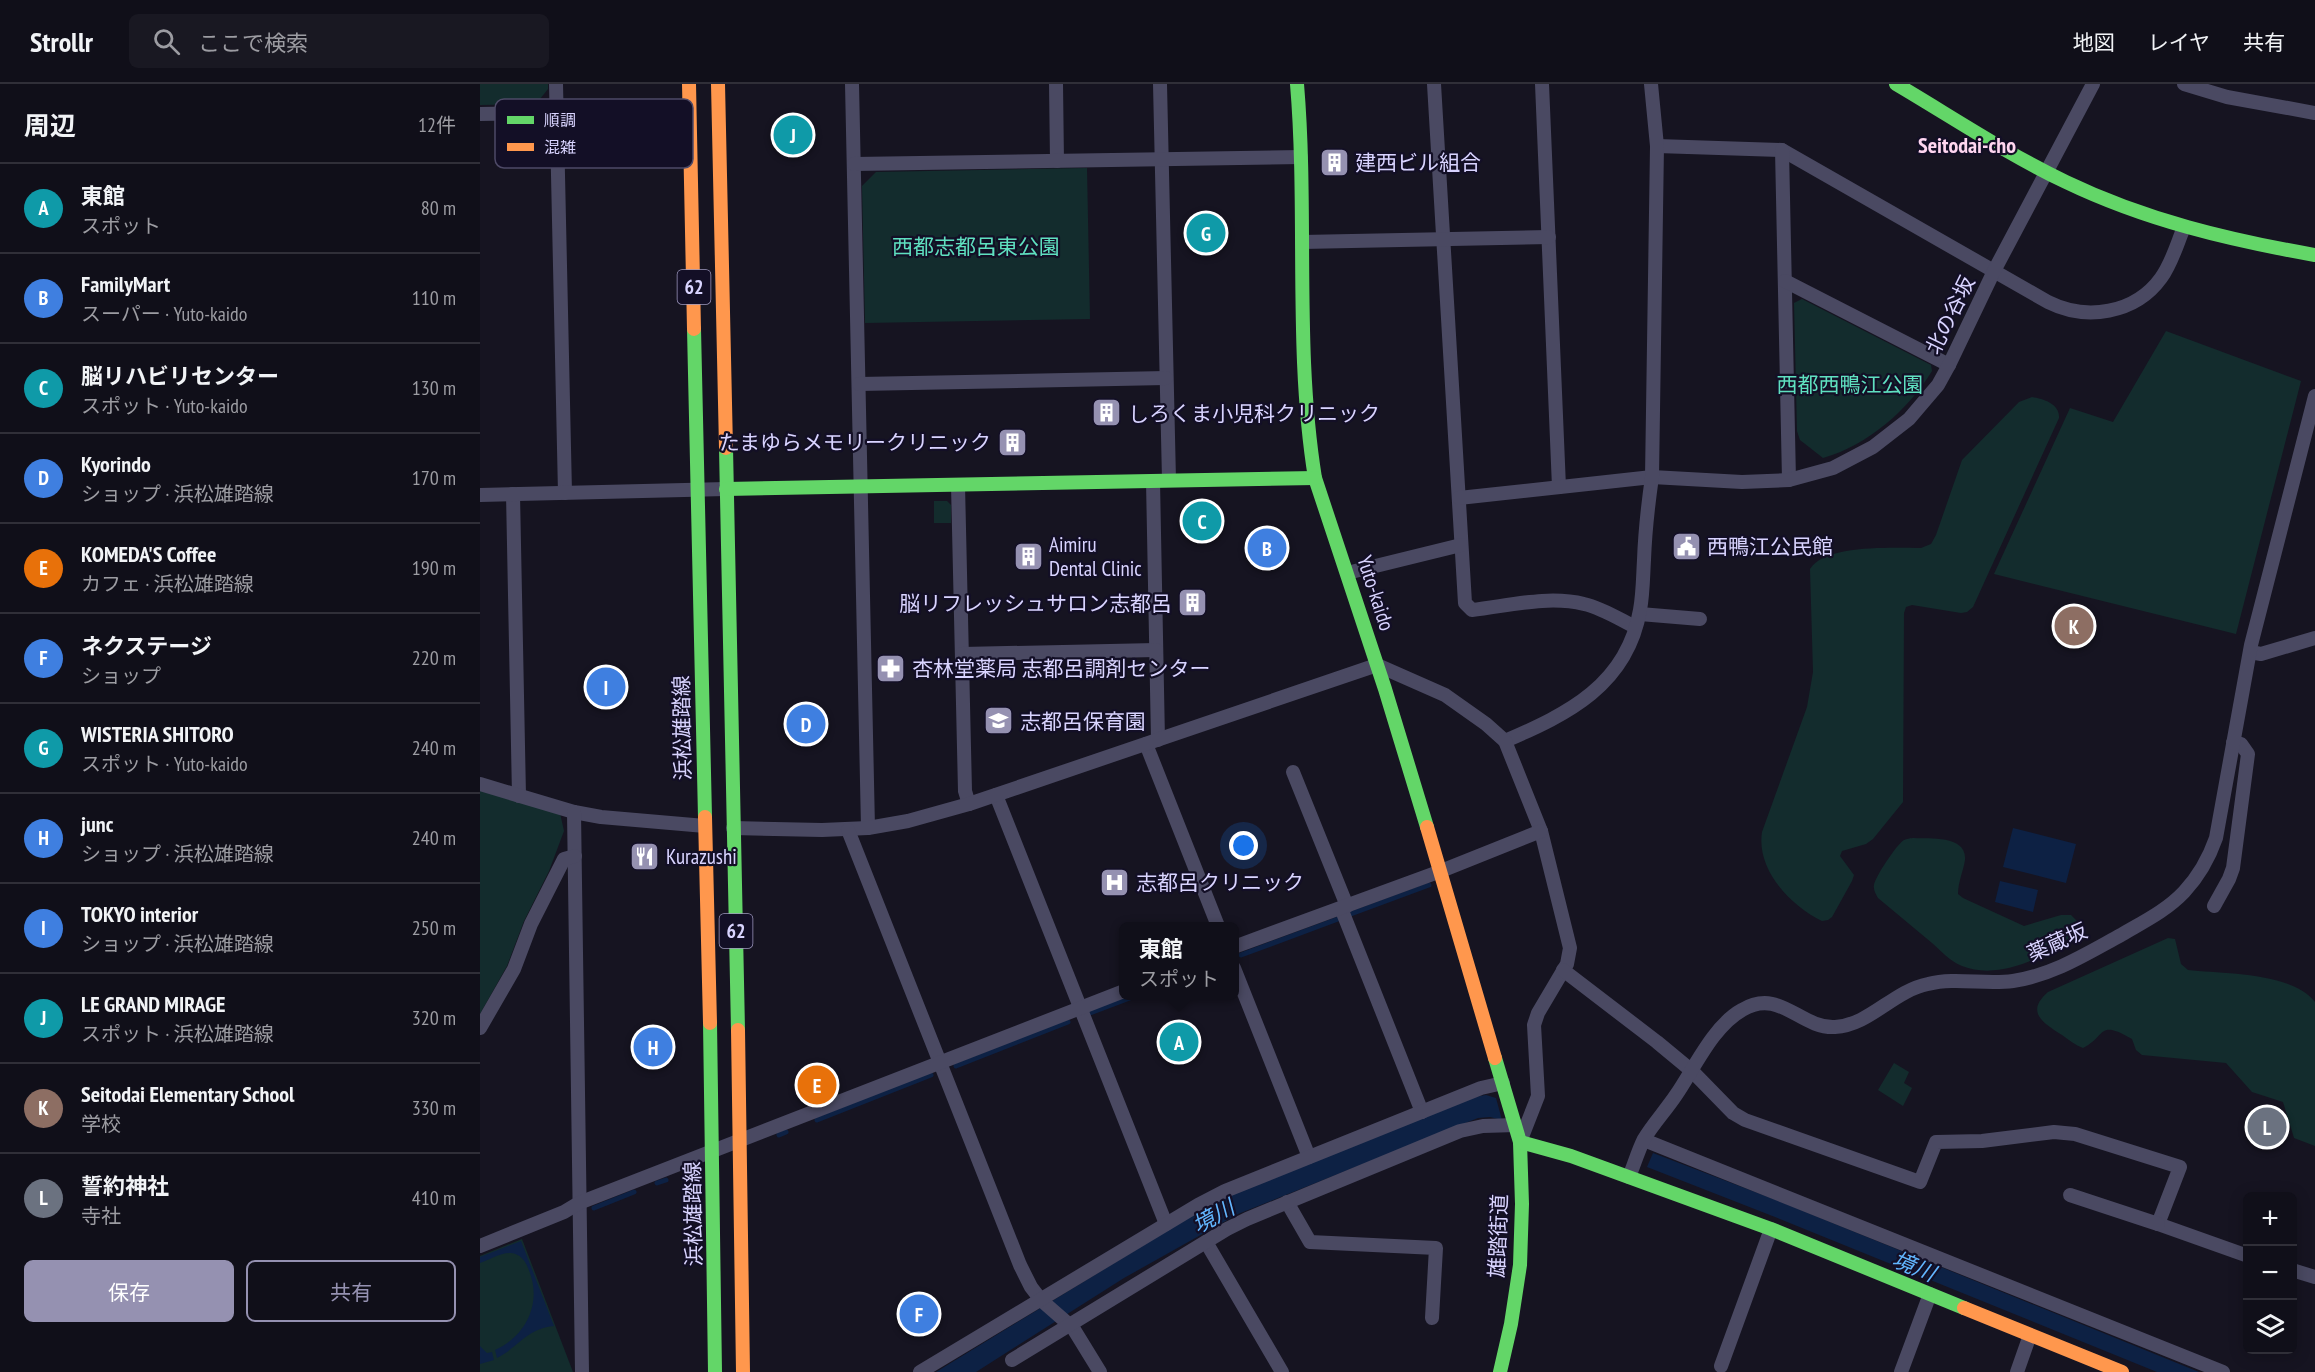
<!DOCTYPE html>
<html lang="ja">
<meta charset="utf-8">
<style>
:root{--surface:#100f19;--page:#191822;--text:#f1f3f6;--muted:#9c9ca2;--line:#302f38;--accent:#9591b1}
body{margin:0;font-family:"PT Sans Narrow","Noto Sans JP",sans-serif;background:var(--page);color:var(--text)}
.controls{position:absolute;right:18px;bottom:18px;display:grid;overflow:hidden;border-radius:9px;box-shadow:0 3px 15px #0003}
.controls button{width:54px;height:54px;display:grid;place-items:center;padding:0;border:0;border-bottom:2px solid var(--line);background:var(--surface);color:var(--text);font:30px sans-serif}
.you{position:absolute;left:764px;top:762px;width:21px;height:21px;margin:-15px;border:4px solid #fff;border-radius:50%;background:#1a73e8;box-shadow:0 0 0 9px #1a73e833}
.badge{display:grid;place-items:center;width:39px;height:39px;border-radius:50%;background:var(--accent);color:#fff;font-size:20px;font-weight:700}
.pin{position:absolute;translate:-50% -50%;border:3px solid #fff;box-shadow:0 2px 6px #0006}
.popup{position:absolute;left:639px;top:838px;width:120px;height:78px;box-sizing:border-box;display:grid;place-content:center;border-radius:9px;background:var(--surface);filter:drop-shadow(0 2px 4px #0005);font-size:20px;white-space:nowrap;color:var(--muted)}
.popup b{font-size:22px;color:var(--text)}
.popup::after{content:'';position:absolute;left:50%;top:100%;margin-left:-12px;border:12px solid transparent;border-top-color:var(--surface)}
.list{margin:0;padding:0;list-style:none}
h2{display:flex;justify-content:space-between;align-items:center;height:78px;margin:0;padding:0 24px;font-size:26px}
h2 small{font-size:20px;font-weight:400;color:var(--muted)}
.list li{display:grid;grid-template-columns:39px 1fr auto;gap:18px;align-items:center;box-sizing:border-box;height:90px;padding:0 24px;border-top:2px solid var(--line)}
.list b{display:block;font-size:22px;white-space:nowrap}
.list p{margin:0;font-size:20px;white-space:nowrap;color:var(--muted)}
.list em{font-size:20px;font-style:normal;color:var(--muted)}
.actions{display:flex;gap:12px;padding:18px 24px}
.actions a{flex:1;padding:14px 0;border:2px solid var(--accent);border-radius:9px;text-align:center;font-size:21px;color:var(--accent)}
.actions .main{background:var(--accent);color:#fff}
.icon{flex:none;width:33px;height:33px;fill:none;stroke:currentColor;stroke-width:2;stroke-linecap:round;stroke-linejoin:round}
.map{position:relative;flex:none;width:1835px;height:1288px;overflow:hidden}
header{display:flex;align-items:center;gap:36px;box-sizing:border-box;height:84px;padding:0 30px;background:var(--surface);border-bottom:2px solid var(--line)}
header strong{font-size:28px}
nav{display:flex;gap:33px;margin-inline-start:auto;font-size:21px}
.search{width:420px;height:54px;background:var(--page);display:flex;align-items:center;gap:15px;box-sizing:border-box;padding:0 21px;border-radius:9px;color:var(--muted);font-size:22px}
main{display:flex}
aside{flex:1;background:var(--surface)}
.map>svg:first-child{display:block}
.green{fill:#132c2d}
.water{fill:#0d2144}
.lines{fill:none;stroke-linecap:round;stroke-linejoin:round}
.stream{stroke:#0d2144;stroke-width:5}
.street{stroke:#4a4962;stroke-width:14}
.fast{stroke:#63d668;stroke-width:14}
.slow{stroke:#ff974d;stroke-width:14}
.labels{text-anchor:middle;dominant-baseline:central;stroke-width:4.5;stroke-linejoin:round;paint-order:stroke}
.shield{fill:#130f26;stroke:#9e99be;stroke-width:1.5}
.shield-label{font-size:20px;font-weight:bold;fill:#d9d4ff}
.poi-label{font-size:21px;fill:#d9d4ff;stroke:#130f26;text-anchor:start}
.park-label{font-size:21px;fill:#5fe0c0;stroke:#130f26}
.street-label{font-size:21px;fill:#d9d4ff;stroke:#130f26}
.neighbourhood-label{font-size:22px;font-weight:bold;fill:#ffd6f0;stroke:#130f26}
.water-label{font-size:22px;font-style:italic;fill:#62b6ff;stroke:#130f26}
.key{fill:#130f26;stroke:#4e4a67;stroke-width:1.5}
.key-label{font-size:16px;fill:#d9d4ff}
</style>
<header>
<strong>Strollr</strong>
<div class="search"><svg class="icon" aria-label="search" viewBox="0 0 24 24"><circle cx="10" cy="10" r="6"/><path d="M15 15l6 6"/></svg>ここで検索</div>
<nav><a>地図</a><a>レイヤ</a><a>共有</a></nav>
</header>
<main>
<aside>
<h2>周辺<small>12件</small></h2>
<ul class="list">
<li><span class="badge" style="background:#0f9aa8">A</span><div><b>東館</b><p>スポット</p></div><em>80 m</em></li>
<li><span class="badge" style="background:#3f7fe0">B</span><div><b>FamilyMart</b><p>スーパー · Yuto-kaido</p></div><em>110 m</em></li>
<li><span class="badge" style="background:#0f9aa8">C</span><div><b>脳リハビリセンター</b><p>スポット · Yuto-kaido</p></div><em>130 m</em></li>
<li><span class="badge" style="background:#3f7fe0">D</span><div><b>Kyorindo</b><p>ショップ · 浜松雄踏線</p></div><em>170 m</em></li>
<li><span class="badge" style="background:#e8710a">E</span><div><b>KOMEDA'S Coffee</b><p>カフェ · 浜松雄踏線</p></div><em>190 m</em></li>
<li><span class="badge" style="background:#3f7fe0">F</span><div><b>ネクステージ</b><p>ショップ</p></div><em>220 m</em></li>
<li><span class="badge" style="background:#0f9aa8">G</span><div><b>WISTERIA SHITORO</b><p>スポット · Yuto-kaido</p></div><em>240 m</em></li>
<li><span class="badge" style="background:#3f7fe0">H</span><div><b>junc</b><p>ショップ · 浜松雄踏線</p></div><em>240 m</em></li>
<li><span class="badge" style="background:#3f7fe0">I</span><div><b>TOKYO interior</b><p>ショップ · 浜松雄踏線</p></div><em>250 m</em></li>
<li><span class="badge" style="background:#0f9aa8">J</span><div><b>LE GRAND MIRAGE</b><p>スポット · 浜松雄踏線</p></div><em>320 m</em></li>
<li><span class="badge" style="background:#8d6e63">K</span><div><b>Seitodai Elementary School</b><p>学校</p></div><em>330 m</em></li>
<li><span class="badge" style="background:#6b7280">L</span><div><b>誓約神社</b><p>寺社</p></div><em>410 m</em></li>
</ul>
<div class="actions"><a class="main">保存</a><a>共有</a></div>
</aside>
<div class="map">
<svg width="1835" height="1288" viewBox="0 0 1835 1288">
<rect width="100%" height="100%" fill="#161421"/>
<g class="green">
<path d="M 0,0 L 68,0 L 68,5 L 56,20 L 0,21 Z"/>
<path d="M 607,84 L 610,235 L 385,239 L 382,102 L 396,88 Z"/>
<path d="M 1322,215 L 1451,281 L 1452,287 C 1428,326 1388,361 1343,374 L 1320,356 L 1317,347 L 1314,219 Z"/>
<path d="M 1686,247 L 1821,297 L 1756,550 L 1514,490 L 1590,324 L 1633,338 Z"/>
<path d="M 1552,313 C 1564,315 1580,320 1579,334 L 1493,523 L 1487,528 L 1481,529 L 1432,521 L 1426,523 L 1424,529 L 1423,718 L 1393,755 L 1386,760 L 1362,767 L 1360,772 L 1374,791 L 1372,797 L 1352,833 L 1348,836 L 1342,837 C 1311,822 1276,786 1282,748 L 1327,623 L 1333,588 L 1330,485 C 1345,460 1414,464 1441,464 L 1451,460 L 1456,451 L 1482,376 L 1539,318 Z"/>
<path d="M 454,417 L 467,417 L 471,421 L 471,439 L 454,439 Z"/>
<path d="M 0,705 L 80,729 L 84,747 L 69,787 L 44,837 L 27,882 L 0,930 Z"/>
<path d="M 1434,754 C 1450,755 1487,751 1485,776 C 1483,788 1478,798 1478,810 L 1483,814 L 1544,842 L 1581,831 L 1591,831 L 1598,838 L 1597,847 C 1569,873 1519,897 1482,882 C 1470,877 1461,867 1452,859 C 1434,844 1416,829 1398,814 C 1396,810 1393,806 1394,801 C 1395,793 1417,760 1424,756 C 1426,755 1431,754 1434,754 Z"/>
<path d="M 1688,854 L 1695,855 L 1701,880 L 1708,886 C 1744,890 1811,888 1835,918 L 1835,1062 L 1814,1054 L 1803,1018 L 1772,1008 L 1746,979 L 1662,971 L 1656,966 L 1652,955 C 1617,935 1627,952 1603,964 C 1595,961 1589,956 1582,951 C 1563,939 1545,928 1568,908 Z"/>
<path d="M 1414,979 L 1429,988 L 1424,999 L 1432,1004 L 1423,1022 L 1398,1006 Z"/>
<path d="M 42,1155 L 93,1288 L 0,1288 L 0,1172 Z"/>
</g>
<g class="water">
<path d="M 1533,744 L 1596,760 L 1586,799 L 1523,783 Z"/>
<path d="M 1520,797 L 1558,806 L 1553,828 L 1515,818 Z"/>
<path d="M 1006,1011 L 1016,1014 L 1022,1036 L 1010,1033 L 998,1034 L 758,1130 L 644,1194 L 496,1288 L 456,1288 L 721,1126 L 747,1112 L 994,1013 Z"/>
<path d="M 1173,1069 L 1301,1118 L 1719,1288 L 1677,1288 L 1295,1133 L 1167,1083 Z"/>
<path d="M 41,1157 L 74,1242 C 46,1245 40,1262 17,1274 L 15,1266 C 47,1252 63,1217 48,1184 C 45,1176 40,1170 31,1169 C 21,1168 9,1176 0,1179 L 0,1173 Z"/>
<path d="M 0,1262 L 7,1269 L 12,1268 L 14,1276 L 0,1280 Z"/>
</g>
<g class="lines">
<g class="stream">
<path d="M 868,831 L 949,801"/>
<path d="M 761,871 L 858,835"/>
<path d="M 610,929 L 655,912"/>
<path d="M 476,982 L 588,938"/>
<path d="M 337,1036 L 451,991"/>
<path d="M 299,1051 L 306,1048"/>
<path d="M 177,1099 L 186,1096"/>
<path d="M 114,1124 L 154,1108"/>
</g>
<g class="street">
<path d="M 76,0 L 85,409"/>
<path d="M 372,0 L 388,744"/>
<path d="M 576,0 L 577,77"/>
<path d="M 680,0 L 689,396"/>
<path d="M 954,0 L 985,519 L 992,526 C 1028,522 1068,511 1104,520 C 1122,524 1139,535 1155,543"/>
<path d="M 1062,0 L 1079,403"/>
<path d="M 1704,0 L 1747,13 L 1835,29"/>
<path d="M 0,30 L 77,29"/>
<path d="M 1177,62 L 1302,66 L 1568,218 C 1606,237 1655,230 1681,194 C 1692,179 1697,160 1704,143"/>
<path d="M 1302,66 L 1309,396"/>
<path d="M 374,80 L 821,73"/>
<path d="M 822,158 L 1069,153"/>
<path d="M 1305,197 L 1469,281"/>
<path d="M 379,300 L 686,294"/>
<path d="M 673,397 L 678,656"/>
<path d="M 478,401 L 485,707 L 489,720"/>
<path d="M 33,410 L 39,712"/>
<path d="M 0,411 L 246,405"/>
<path d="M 979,414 L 1172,393 L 1262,398 L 1309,396 L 1353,384 L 1393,363 L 1429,335 L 1458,301 L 1469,281 L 1514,187 L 1613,0"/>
<path d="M 867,489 L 981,461"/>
<path d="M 1160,530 L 1220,535"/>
<path d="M 1770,568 L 1781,570 L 1835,554"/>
<path d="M 482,570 L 676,566"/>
<path d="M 1025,657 C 1088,630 1147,601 1160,526 C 1163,510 1163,492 1164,476 C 1165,448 1168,421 1172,393 L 1177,62 L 1171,0"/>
<path d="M 666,660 L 738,842"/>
<path d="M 813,688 L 867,822"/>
<path d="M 0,700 L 94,728 L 121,733 L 225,742"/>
<path d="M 516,711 L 686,1140"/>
<path d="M 94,728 L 102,1288"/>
<path d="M 253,744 L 342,746 L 388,744 L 428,737 L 489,720 L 897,581 L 965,611 L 1006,640 L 1025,657 L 1061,747 L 1090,864 L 1087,880 L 1058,929 L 1054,941 L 1058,1012 L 1040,1058"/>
<path d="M 368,746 L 540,1181 L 551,1203 L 561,1216 L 593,1244 L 620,1288"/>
<path d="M 1734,822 L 1749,795 L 1753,784 L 1768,670 L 1761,660 L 1753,659"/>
<path d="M 861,824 L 942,1028"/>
<path d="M 754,863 L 961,787 L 1061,747"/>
<path d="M 754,884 L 829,1073"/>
<path d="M 1083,886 L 1177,958 L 1212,987 L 1253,1029 L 1265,1036 L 1440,1098 L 1456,1058 L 1502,1057 L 1574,1048 L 1595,1050 L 1700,1083 L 1678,1140 L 1768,1172"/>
<path d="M 0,944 L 34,885 L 51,840 L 84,775 L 95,772"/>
<path d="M 1164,1056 L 1743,1288"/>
<path d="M 1149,1093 C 1154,1081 1158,1067 1164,1055 C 1173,1040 1186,1026 1196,1011 C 1214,985 1233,942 1262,926 C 1300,903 1320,945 1355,943 C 1390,941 1413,907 1448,900 C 1476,893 1505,901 1533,897 C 1573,891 1606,870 1641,851 C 1663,838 1686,827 1704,808 C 1719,792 1729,774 1736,754 L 1771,561 L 1835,312"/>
<path d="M 1590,1111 L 1678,1140"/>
<path d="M 807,1118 L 830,1158 L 956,1164 L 952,1234"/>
<path d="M 726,1158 L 802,1288"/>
<path d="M 0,1162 L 84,1128 L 99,1119 L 644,907"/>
<path d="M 1812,1186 L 1835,1193"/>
<path d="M 532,1276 L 747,1145 L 767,1135 L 980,1047 L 1003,1042 L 1036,1041"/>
<path d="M 1241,1282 L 1291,1145"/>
<path d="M 440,1288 L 718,1121 L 745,1107 L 1001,1004 L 1023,999"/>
<path d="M 1421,1288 L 1450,1210"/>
<path d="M 1537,1288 L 1550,1251"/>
</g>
<g class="fast">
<path d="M 817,0 C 828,131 814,264 835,394 L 905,605 L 947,743"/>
<path d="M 1416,0 C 1472,33 1527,70 1586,98 C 1665,136 1749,156 1835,171"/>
<path d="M 214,245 L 225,733"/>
<path d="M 246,364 L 258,946"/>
<path d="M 246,405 L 835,394"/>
<path d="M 230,939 L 235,1288"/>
<path d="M 1015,974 L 1040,1058 L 1042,1120 L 1040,1181 L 1031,1240 L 1020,1288"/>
<path d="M 1040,1058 L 1091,1072 L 1291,1145 L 1484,1224"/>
</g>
<g class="slow">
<path d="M 209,0 L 214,245"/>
<path d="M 238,0 L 246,364"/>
<path d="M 225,733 L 230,939"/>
<path d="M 947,743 L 1015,974"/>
<path d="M 258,946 L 263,1288"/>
<path d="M 1484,1224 L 1642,1288"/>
</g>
</g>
<defs>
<symbol id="building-square" viewBox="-11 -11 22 22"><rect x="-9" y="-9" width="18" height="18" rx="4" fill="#9591b1" stroke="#130f26"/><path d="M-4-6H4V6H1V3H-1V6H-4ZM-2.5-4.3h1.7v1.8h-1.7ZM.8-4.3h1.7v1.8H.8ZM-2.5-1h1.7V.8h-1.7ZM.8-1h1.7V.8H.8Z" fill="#fff"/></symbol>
<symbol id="civic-square" viewBox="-11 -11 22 22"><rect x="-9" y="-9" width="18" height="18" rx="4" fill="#9591b1" stroke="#130f26"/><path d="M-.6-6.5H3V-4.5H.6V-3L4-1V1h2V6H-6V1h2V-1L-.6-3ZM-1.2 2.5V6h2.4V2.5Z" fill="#fff"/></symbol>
<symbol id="pharmacy-square" viewBox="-11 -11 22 22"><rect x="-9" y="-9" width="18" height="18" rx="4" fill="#9591b1" stroke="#130f26"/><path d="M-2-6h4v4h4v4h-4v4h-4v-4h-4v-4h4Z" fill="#fff"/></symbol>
<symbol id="school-square" viewBox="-11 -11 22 22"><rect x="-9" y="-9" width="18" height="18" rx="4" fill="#9591b1" stroke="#130f26"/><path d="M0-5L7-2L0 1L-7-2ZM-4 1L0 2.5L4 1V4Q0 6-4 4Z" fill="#fff"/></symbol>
<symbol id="restaurant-square" viewBox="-11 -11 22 22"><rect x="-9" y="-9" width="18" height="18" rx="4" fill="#9591b1" stroke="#130f26"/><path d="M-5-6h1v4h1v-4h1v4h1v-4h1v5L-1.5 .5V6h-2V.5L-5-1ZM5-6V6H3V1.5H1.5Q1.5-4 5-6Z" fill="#fff"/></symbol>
<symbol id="hospital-square" viewBox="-11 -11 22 22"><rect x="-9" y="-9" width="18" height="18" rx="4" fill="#9591b1" stroke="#130f26"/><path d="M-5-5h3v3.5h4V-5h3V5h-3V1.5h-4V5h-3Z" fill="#fff"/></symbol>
</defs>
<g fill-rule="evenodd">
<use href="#building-square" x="838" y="62" width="33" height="33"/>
<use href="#building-square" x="610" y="312" width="33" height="33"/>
<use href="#building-square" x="516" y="342" width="33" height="33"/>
<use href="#civic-square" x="1190" y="446" width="33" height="33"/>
<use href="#building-square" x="532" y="456" width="33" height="33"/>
<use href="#building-square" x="696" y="502" width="33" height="33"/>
<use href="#pharmacy-square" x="394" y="568" width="33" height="33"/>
<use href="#school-square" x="502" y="620" width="33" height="33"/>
<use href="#restaurant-square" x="148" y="756" width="33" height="33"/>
<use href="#hospital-square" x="618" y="782" width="33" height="33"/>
</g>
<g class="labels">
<g class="shield">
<rect x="197.5" y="186" width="33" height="34" rx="4.5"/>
<rect x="239.5" y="830" width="33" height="34" rx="4.5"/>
</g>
<g class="shield-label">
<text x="214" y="203">62</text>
<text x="256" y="847">62</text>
</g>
<g class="poi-label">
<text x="875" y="78">建西ビル組合</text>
<text x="648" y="329">しろくま小児科クリニック</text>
<text x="511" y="358" text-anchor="end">たまゆらメモリークリニック</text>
<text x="569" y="460">Aimiru<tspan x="569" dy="24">Dental Clinic</tspan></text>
<text x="1227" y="462">西鴨江公民館</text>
<text x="692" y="519" text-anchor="end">脳リフレッシュサロン志都呂</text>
<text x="432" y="584">杏林堂薬局 志都呂調剤センター</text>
<text x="540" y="637">志都呂保育園</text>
<text x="186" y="772">Kurazushi</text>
<text x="656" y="798">志都呂クリニック</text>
</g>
<g class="park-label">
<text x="496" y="162">西都志都呂東公園</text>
<text x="1370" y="300">西都西鴨江公園</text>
</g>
<g class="street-label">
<text transform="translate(1470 231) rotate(-64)">北の谷坂</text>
<text transform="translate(896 509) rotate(72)">Yuto-kaido</text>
<text transform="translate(202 644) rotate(-91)">浜松雄踏線</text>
<text transform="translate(1577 858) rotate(-24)">薬蔵坂</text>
<text transform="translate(213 1130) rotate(-91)">浜松雄踏線</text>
<text transform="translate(1018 1152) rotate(-88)">雄踏街道</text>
</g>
<g class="neighbourhood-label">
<text x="1487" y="61">Seitodai-cho</text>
</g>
<g class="water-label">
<text transform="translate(733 1132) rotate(-29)">境川</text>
<text transform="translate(1434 1182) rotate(22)">境川</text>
</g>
</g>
<rect x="15" y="15" width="198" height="69" rx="9" class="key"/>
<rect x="27" y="32" width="27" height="8" fill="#63d668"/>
<rect x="27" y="59" width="27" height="8" fill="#ff974d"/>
<g class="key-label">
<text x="64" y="42">順調</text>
<text x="64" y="69">混雑</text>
</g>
</svg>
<div class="controls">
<button>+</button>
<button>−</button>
<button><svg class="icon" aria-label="layers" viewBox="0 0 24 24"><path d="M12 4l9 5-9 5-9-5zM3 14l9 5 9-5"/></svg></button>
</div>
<div class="you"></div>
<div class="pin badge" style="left:699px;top:958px;background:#0f9aa8">A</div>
<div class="popup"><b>東館</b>スポット</div>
<div class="pin badge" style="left:787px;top:464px;background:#3f7fe0">B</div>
<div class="pin badge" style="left:722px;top:437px;background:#0f9aa8">C</div>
<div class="pin badge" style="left:326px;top:640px;background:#3f7fe0">D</div>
<div class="pin badge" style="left:337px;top:1001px;background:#e8710a">E</div>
<div class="pin badge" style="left:439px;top:1230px;background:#3f7fe0">F</div>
<div class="pin badge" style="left:726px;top:149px;background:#0f9aa8">G</div>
<div class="pin badge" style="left:173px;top:963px;background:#3f7fe0">H</div>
<div class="pin badge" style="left:126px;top:603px;background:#3f7fe0">I</div>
<div class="pin badge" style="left:313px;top:51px;background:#0f9aa8">J</div>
<div class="pin badge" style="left:1594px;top:542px;background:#8d6e63">K</div>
<div class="pin badge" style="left:1787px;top:1043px;background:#6b7280">L</div>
</div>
</main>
